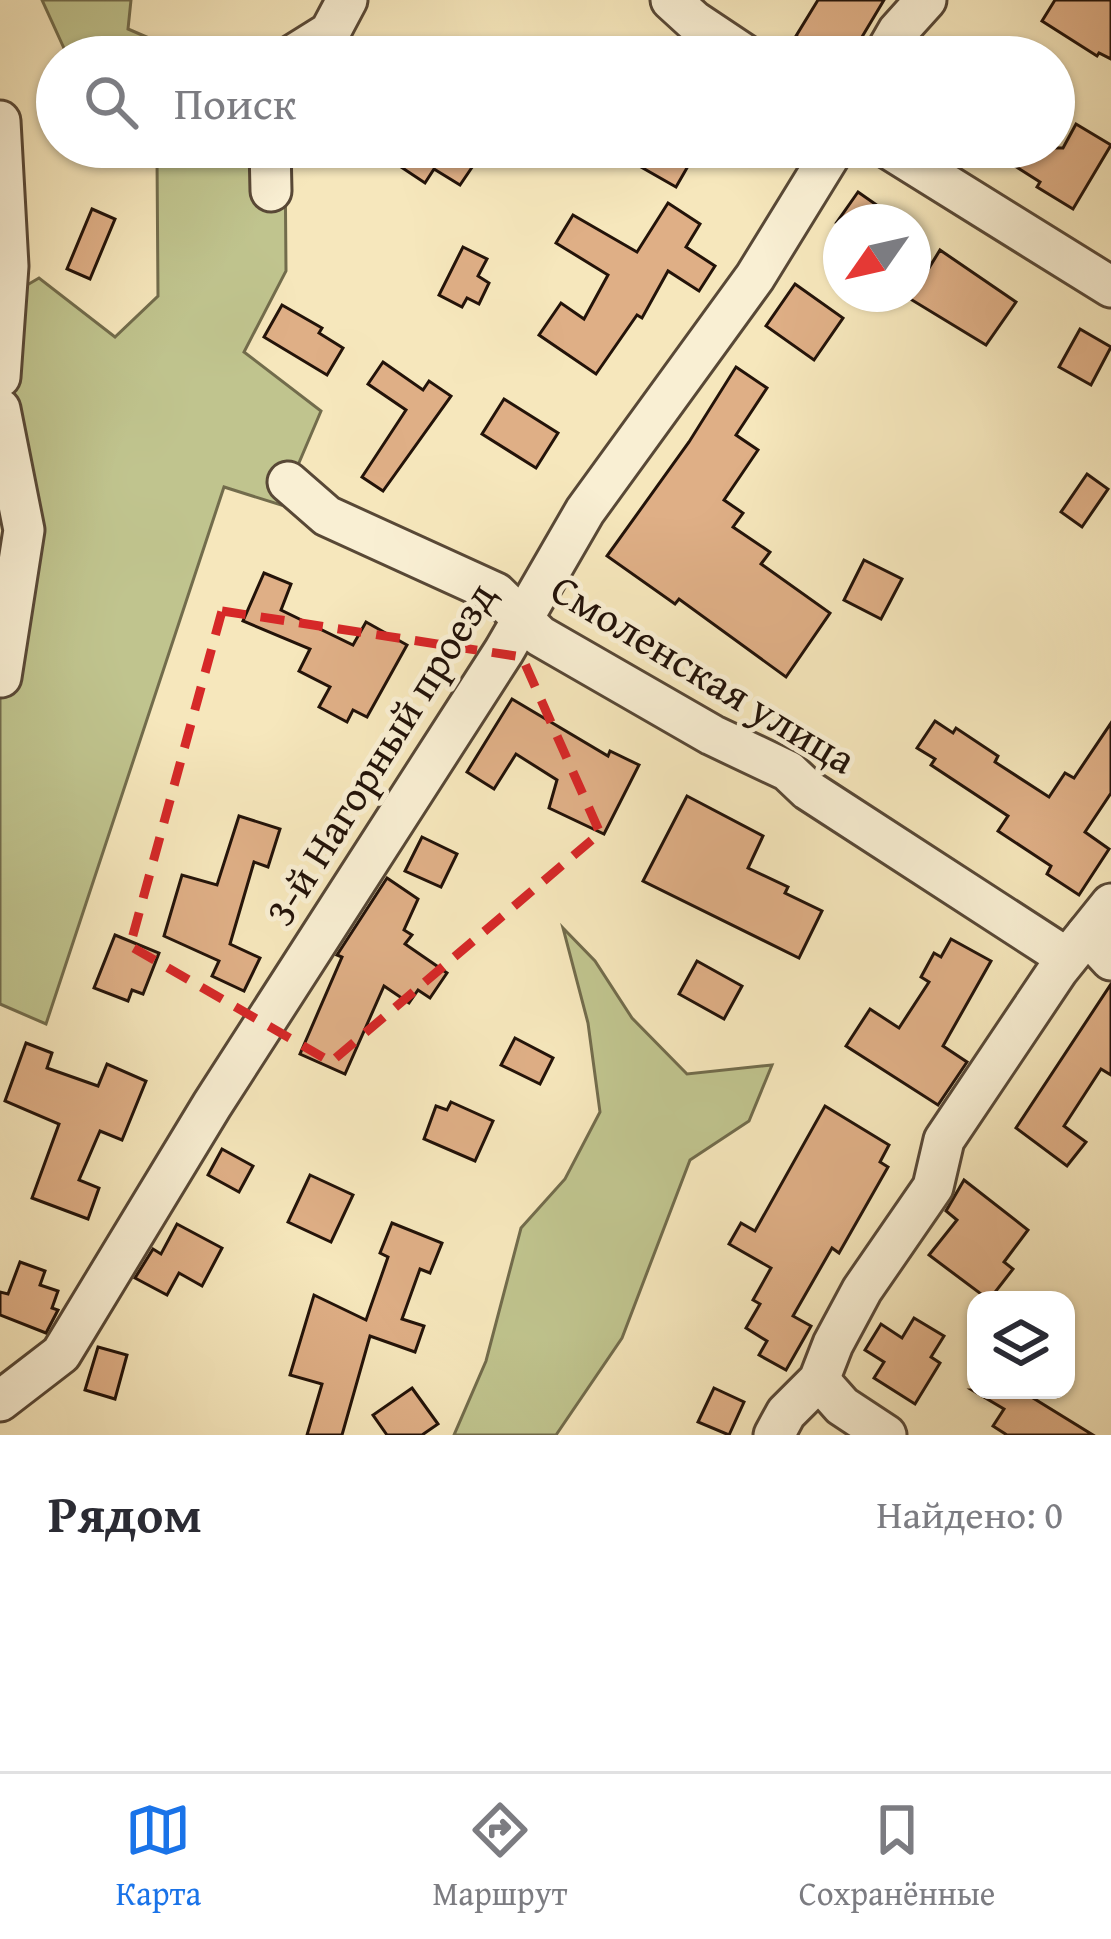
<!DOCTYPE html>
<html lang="ru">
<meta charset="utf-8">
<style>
:root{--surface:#fff;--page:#f7f7f7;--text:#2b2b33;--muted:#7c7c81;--line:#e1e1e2;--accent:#1a73e8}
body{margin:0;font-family:"Gentium Book Plus",serif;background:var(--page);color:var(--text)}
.controls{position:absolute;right:36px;bottom:36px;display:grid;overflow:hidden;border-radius:24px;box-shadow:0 3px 9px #0004}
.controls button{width:108px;height:108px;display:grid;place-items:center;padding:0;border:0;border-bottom:3px solid var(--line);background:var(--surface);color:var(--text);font:60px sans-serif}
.compass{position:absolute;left:823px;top:204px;width:108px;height:108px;border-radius:50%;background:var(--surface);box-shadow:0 3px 9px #0004;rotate:236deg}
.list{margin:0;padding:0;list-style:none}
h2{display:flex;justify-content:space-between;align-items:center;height:156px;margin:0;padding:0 48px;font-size:51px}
h2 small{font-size:39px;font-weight:400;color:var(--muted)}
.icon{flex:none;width:66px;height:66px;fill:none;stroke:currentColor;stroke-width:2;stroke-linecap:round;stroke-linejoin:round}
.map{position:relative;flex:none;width:1111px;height:1435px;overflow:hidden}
.search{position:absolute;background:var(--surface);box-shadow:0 3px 9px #0004;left:36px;right:36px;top:36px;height:132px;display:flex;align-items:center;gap:30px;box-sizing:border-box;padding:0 42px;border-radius:66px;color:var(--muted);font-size:45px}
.sheet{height:336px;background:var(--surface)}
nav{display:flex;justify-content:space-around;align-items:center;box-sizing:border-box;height:168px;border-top:3px solid var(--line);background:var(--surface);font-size:33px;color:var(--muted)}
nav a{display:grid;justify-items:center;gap:6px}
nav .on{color:var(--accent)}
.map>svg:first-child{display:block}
.green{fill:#c0c48e;stroke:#726c4c;stroke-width:3}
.building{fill:#dfaf86;stroke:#231309;stroke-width:3}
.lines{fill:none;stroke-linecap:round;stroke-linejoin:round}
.minor-casing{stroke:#584836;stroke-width:45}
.minor{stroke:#f9efd3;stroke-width:39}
.marked{fill:none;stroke:#d62828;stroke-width:9;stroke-dasharray:24 15;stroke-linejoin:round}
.labels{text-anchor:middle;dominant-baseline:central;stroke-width:10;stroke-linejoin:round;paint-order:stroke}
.street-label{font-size:42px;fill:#231309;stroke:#f9efd3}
</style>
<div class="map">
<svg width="1111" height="1435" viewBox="0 0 1111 1435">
<rect width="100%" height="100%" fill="#f6e7bc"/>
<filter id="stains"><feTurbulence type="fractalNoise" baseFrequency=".00167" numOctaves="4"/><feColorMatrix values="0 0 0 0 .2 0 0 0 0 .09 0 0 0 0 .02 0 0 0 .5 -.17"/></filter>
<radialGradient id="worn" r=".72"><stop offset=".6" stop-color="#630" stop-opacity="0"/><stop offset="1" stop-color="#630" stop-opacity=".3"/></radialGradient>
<g class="green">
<path d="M 42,0 L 131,0 L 128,29 L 193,57 L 68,57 Z"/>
<path d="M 146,147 L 285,147 L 286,271 L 244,352 L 321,411 L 281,505 L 224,487 L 46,1024 L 0,1004 L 0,635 L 16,302 L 22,288 L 39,278 L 115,337 L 158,296 L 157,157 Z"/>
<path d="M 563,928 L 595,961 L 632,1018 L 687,1074 L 772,1065 L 749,1121 L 690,1160 L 622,1338 L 556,1435 L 454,1435 L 486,1361 L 521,1228 L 565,1179 L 600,1112 L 588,1023 Z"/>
</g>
<g class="building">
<path d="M 818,0 L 884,0 L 850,57 L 805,57 L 812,45 L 796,36 Z"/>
<path d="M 1055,0 L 1111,0 L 1111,59 L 1099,53 L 1097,56 L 1042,21 Z"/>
<path d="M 1076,124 L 1111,145 L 1073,209 L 1037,187 L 1040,182 L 985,147 L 1063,148 Z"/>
<path d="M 371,147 L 458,147 L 477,160 L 460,185 L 434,169 L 425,183 Z"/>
<path d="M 606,147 L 699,147 L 676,187 Z"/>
<path d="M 858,192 L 901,222 L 837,222 Z"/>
<path d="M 668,203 L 700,224 L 686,247 L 715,266 L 699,291 L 668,271 L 642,318 L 637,315 L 596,374 L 539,335 L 561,303 L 584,319 L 608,275 L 556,243 L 573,215 L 637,252 Z"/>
<path d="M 92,209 L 115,219 L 90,279 L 67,269 Z"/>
<path d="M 463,247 L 487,259 L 478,276 L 489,283 L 479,304 L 467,298 L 462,307 L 439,295 Z"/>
<path d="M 940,250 L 1016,302 L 986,345 L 907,297 L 913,294 Z"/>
<path d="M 795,284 L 843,318 L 814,360 L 766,326 Z"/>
<path d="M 282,305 L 322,328 L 319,333 L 343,348 L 327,375 L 264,337 Z"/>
<path d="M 1080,329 L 1111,347 L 1091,385 L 1059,367 Z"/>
<path d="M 383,362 L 423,390 L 429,381 L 451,396 L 383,491 L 362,477 L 406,410 L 368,384 Z"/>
<path d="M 736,367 L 767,388 L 736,435 L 758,450 L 724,500 L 743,513 L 733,527 L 770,552 L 761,564 L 830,613 L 786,677 L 679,599 L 675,604 L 607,556 L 689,442 Z"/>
<path d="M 504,399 L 558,433 L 536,468 L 482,434 Z"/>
<path d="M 1087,474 L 1108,489 L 1082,527 L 1061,512 Z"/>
<path d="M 864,560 L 902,579 L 881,619 L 844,600 Z"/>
<path d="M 264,573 L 291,584 L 281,610 L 353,645 L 366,622 L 407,645 L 367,717 L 353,710 L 347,722 L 319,707 L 330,687 L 299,671 L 310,649 L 243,621 Z"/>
<path d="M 512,699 L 608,756 L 610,751 L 639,765 L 604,834 L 549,808 L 557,780 L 516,754 L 494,789 L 467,772 Z"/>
<path d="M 935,721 L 953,733 L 956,728 L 998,756 L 995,762 L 1049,797 L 1065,773 L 1074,778 L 1111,723 L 1111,793 L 1085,832 L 1109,849 L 1079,895 L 1047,874 L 1051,866 L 998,831 L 1008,816 L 931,765 L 935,759 L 917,748 Z"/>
<path d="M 687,796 L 763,836 L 748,868 L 788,887 L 785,893 L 822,911 L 799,958 L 643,881 Z"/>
<path d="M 239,816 L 280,829 L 268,867 L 254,862 L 230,944 L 260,958 L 244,991 L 212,976 L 219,961 L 164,936 L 182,875 L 217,885 Z"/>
<path d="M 422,837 L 457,854 L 441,887 L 405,871 Z"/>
<path d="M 387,878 L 418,899 L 404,930 L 412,935 L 405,944 L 447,973 L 430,998 L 418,990 L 409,1003 L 384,986 L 345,1074 L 300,1054 L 342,957 L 337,955 Z"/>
<path d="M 115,935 L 159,953 L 143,994 L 132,990 L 128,1001 L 94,988 Z"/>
<path d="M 951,939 L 991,961 L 943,1046 L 967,1062 L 938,1105 L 846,1046 L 870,1009 L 899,1028 L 929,982 L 921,977 L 934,953 L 941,957 Z"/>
<path d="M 697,961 L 742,986 L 724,1019 L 679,994 Z"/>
<path d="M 1111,984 L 1111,1075 L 1101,1069 L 1064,1126 L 1086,1142 L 1067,1166 L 1016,1128 Z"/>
<path d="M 515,1038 L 553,1058 L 540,1084 L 501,1065 Z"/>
<path d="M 26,1043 L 52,1053 L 47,1068 L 98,1086 L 107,1064 L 146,1081 L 122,1140 L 100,1131 L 79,1180 L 99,1188 L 88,1219 L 32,1198 L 59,1124 L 5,1101 Z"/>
<path d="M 451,1102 L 493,1121 L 475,1161 L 424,1139 L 436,1106 L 447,1110 Z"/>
<path d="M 825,1106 L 889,1145 L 880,1162 L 888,1167 L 839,1253 L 832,1248 L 793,1316 L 811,1326 L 786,1370 L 759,1355 L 767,1341 L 746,1328 L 760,1304 L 753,1300 L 771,1268 L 729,1244 L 741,1223 L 755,1231 Z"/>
<path d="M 222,1149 L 253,1166 L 239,1192 L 208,1175 Z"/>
<path d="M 310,1175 L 353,1195 L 331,1242 L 288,1222 Z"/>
<path d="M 964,1180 L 1028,1230 L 1004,1262 L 1013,1269 L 989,1300 L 929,1255 L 957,1220 L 946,1211 Z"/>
<path d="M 392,1223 L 442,1243 L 430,1273 L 420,1269 L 402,1319 L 424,1326 L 415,1352 L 370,1336 L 342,1435 L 307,1435 L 322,1384 L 290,1375 L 314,1295 L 366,1320 L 388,1257 L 380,1253 Z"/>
<path d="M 177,1224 L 222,1248 L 202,1286 L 179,1273 L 167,1295 L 135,1278 L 153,1249 L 161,1254 Z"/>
<path d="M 20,1262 L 45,1271 L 40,1285 L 58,1291 L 52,1308 L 58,1310 L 46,1333 L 0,1315 L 0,1292 L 8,1294 Z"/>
<path d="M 914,1318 L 944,1336 L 931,1357 L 940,1363 L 915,1404 L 874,1378 L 884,1362 L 865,1350 L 881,1324 L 902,1338 Z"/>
<path d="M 98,1347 L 127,1355 L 115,1399 L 85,1390 Z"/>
<path d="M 412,1388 L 438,1424 L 422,1435 L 387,1435 L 373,1415 Z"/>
<path d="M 714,1388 L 744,1402 L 729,1435 L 698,1422 Z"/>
<path d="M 972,1390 L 1020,1390 L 1093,1435 L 1007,1435 L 993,1426 L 1004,1409 Z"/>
</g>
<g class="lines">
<defs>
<g id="minor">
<path d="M 671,0 L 694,21 L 748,57"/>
<path d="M 290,57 L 330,32 L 347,0"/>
<path d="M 883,57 L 898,31 L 926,0"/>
<path d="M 0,121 L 8,266 L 0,377"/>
<path d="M 270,147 L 271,191"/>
<path d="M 886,147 L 1111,287"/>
<path d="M 0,409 L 24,530 L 1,677"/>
<path d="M 288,482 L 327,516 L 496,593 L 540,636 L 712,735 L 788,771 L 808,790 L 1067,958"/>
<path d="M 1087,934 L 1111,960"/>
<path d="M 819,1380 L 842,1406 L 886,1435"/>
<path d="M 0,1401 L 61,1354 L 212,1105 L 504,651 L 585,511 L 755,277 L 835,147"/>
<path d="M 774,1435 L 786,1413 L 819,1380 L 833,1344 L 862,1290 L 933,1187 L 944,1140 L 1058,970 L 1111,904"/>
</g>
</defs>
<use href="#minor" class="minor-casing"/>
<use href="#minor" class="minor"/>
</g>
<path class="marked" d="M 222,611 L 522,657 L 600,833 L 331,1062 L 130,946 Z"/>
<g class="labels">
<g class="street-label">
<text transform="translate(704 673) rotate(31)">Смоленская улица</text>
<text transform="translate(379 753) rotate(-58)">3-й Нагорный проезд</text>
</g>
</g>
<rect width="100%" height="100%" filter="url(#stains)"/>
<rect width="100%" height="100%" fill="url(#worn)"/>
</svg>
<div class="controls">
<button><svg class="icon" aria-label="layers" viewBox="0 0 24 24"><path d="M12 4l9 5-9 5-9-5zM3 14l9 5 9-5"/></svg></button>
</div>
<svg class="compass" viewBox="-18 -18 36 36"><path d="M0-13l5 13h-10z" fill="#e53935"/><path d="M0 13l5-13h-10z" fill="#7c7c81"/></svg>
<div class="search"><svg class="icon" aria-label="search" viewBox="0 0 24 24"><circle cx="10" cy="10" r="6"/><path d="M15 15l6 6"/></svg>Поиск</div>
</div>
<section class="sheet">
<h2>Рядом<small>Найдено: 0</small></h2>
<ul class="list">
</ul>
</section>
<nav>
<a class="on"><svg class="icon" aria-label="map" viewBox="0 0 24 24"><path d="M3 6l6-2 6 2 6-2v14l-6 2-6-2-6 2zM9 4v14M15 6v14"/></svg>Карта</a>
<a><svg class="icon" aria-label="directions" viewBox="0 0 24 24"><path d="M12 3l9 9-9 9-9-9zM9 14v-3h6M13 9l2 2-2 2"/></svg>Маршрут</a>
<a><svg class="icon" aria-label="saved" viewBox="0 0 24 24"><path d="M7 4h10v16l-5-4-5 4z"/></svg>Сохранённые</a>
</nav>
